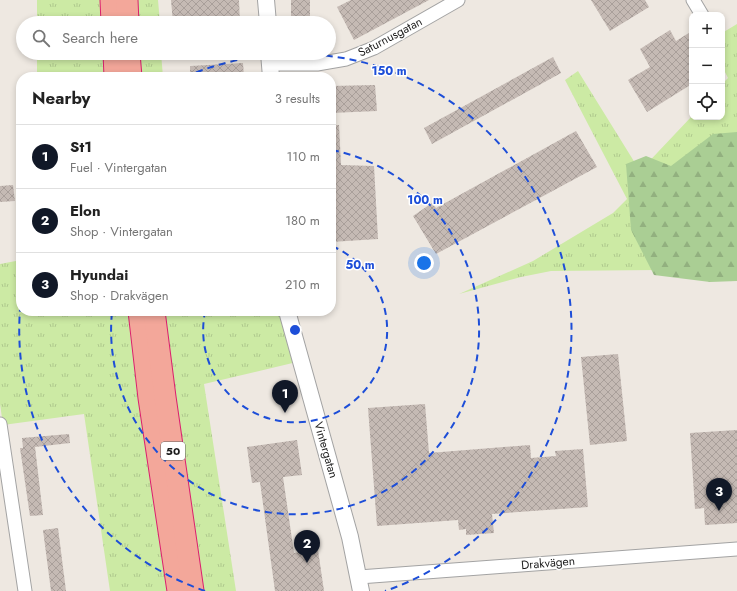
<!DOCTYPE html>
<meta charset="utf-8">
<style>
:root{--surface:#fff;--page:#f6f6f6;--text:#222;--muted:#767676;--line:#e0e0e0;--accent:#111827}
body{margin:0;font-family:Jost,sans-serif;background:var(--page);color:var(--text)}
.controls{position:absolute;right:12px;top:12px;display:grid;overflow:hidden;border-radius:8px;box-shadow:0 2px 6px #0003}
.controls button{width:36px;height:36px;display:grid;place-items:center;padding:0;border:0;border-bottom:1px solid var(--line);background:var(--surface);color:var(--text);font:20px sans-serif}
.you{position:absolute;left:424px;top:263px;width:14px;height:14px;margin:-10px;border:3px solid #fff;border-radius:50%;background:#1a73e8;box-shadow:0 0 0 6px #1a73e833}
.badge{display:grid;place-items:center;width:26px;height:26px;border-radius:50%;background:var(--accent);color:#fff;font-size:13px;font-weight:700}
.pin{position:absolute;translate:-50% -33px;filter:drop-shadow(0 1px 2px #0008)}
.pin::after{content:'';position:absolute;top:21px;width:14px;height:12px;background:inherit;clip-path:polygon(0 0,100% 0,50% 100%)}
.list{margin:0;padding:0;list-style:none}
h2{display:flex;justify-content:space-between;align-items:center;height:52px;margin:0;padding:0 16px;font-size:17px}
h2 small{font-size:13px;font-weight:400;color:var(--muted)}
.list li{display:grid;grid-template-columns:26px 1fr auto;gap:12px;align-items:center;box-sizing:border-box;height:64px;padding:0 16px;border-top:1px solid var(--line)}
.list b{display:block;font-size:15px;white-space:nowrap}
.list p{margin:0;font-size:13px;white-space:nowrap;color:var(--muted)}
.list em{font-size:13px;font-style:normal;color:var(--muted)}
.icon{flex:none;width:22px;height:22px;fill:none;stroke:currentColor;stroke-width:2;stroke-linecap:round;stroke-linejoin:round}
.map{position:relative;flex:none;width:737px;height:591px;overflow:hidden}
.search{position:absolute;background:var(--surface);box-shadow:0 2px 6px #0003;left:16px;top:16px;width:320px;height:44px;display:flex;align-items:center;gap:10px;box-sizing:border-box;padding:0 14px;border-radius:22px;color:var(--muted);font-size:15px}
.panel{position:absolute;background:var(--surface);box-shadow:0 2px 6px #0003;left:16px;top:72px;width:320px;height:244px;border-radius:16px}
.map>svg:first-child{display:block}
.grass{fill:url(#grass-tufts)}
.forest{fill:url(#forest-firs)}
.building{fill:url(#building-cross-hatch)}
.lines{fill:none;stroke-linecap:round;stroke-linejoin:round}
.minor-casing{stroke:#a3a3a3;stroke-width:15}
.tertiary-casing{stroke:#a3a3a3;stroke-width:18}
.trunk-casing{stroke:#db1f6e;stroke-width:23}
.minor{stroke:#fff;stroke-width:13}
.tertiary{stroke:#fff;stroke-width:16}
.trunk{stroke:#f3a79a;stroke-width:21}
.ring{fill:none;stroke:#1d4ed8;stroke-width:2;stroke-dasharray:7 5}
.labels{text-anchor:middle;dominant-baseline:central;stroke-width:3;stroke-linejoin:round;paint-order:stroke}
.shield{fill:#fff;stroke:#606060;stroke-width:1}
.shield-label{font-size:11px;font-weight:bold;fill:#1c1c1c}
.street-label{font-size:12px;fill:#1c1c1c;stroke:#fff}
.centre{fill:#1d4ed8;stroke:#fff;stroke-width:2}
.ring-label{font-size:12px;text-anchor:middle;font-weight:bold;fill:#1d4ed8;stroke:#fff;stroke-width:3;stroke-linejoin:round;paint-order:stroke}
</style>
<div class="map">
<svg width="737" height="591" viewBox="0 0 737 591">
<defs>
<pattern id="grass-tufts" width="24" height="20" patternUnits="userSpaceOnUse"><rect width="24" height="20" fill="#cceaa4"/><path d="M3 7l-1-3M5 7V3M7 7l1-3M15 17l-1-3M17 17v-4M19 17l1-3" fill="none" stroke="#afc88d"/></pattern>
<pattern id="forest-firs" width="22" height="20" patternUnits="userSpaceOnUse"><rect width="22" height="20" fill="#aace94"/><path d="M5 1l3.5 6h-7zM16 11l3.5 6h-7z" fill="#92b07f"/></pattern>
<pattern id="building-cross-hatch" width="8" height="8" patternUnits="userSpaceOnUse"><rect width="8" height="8" fill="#c5bab4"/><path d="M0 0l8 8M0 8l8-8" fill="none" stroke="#a99f9a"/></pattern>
</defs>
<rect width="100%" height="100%" fill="#eee8e1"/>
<g class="grass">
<path d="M 37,0 L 158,0 L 160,23 L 37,23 Z"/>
<path d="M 737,24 L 737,274 L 657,270 L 551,271 L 521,277 L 459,294 L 533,261 L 613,213 L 627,199 L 565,80 L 578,71 L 640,171 L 692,116 L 692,117 L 722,117 L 722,84 L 728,78 L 722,66 L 722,33 Z"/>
<path d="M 37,53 L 161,53 L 163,77 L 37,77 Z"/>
<path d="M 21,260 L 21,311 L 287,311 L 301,361 L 204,384 L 236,591 L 110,591 L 84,414 L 3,425 L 0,404 L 0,264 Z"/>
</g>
<path class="forest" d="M 737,132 L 737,281 L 710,282 L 654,275 L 631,230 L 626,164 L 646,156 L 671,166 L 713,134 Z"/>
<g class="building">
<path d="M 171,0 L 239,0 L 240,23 L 173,23 Z"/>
<rect x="291" y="0" width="19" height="23"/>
<path d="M 351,0 L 429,0 L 354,40 L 337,7 Z"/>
<path d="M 591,0 L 645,0 L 649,7 L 610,31 Z"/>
<path d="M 670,30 L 676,41 L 692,31 L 692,84 L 647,112 L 628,80 L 650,67 L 640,49 Z"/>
<path d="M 553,57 L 561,73 L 432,144 L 424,128 Z"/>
<path d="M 243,63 L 244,77 L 190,77 L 190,66 Z"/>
<path d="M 375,85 L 377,111 L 331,113 L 331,86 Z"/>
<path d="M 331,125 L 339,125 L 341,165 L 374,166 L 378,239 L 331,242 Z"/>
<path d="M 576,131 L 597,167 L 436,254 L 413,216 L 432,203 L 436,208 Z"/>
<path d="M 13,185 L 15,201 L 0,202 L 0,186 Z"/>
<path d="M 618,354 L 627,441 L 590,445 L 581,357 Z"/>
<path d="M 425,404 L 429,453 L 530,445 L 531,458 L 556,456 L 555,451 L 583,449 L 588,507 L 492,514 L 494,533 L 466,535 L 466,529 L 459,530 L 458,520 L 377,526 L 368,408 Z"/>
<path d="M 737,430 L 737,523 L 705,525 L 704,508 L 695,509 L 690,433 Z"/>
<path d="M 69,434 L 70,443 L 35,447 L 43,515 L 30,516 L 20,448 L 23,448 L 22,438 Z"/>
<path d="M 297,440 L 302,475 L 283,477 L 294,553 L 318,550 L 324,591 L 275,591 L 260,482 L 252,483 L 247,447 Z"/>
<path d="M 58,528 L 66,591 L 51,591 L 43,530 Z"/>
</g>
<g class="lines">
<defs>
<g id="minor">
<path d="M 693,0 L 702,15"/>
<path d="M 270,64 L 317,64 L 346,59 L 374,48 L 458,0"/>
<path d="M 0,424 L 25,591"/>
<path d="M 359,577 L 737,549"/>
</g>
<g id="tertiary">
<path d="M 266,0 L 268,23"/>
<path d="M 269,53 L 271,77"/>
<path d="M 287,311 L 350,537 L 361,591"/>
</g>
<g id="trunk">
<path d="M 111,0 L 112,23"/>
<path d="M 127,0 L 128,23"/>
<path d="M 114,53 L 115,77"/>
<path d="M 129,53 L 131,77"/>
<path d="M 139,311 L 149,398 L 178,591"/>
<path d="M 154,311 L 165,397 L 193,591"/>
</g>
</defs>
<use href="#minor" class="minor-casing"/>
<use href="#tertiary" class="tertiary-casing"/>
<use href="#trunk" class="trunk-casing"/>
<use href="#minor" class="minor"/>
<use href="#tertiary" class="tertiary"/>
<use href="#trunk" class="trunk"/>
</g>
<g class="ring">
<path d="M332 246A92 92 0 1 1 205 312"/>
<path d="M332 150A184 184 0 1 1 112 312"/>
<path d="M205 591A276 276 0 0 1 21 299M185 77A276 276 0 1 1 385 591"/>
</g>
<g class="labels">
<rect class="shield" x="161" y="442" width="24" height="18" rx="3"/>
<g class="shield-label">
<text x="173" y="451">50</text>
</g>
<g class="street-label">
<text transform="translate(390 37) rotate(-28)">Saturnusgatan</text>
<text transform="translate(326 450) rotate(74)">Vintergatan</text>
<text transform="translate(548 563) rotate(-5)">Drakvägen</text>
</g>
</g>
<circle cx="295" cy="330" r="6" class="centre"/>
<g class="ring-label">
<text x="389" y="75">150 m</text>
<text x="425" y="204">100 m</text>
<text x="360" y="269">50 m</text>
</g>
</svg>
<div class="controls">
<button>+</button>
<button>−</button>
<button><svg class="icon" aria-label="locate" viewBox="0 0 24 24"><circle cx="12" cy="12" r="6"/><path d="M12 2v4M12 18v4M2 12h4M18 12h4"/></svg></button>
</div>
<div class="you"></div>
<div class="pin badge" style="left:285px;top:413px">1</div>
<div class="pin badge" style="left:307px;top:563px">2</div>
<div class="pin badge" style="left:719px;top:511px">3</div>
<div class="search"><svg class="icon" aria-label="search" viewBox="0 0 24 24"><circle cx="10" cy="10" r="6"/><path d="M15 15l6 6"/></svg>Search here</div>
<section class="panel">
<h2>Nearby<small>3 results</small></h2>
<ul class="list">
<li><span class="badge">1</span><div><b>St1</b><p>Fuel · Vintergatan</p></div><em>110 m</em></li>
<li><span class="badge">2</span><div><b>Elon</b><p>Shop · Vintergatan</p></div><em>180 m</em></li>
<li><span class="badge">3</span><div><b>Hyundai</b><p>Shop · Drakvägen</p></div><em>210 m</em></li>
</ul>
</section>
</div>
